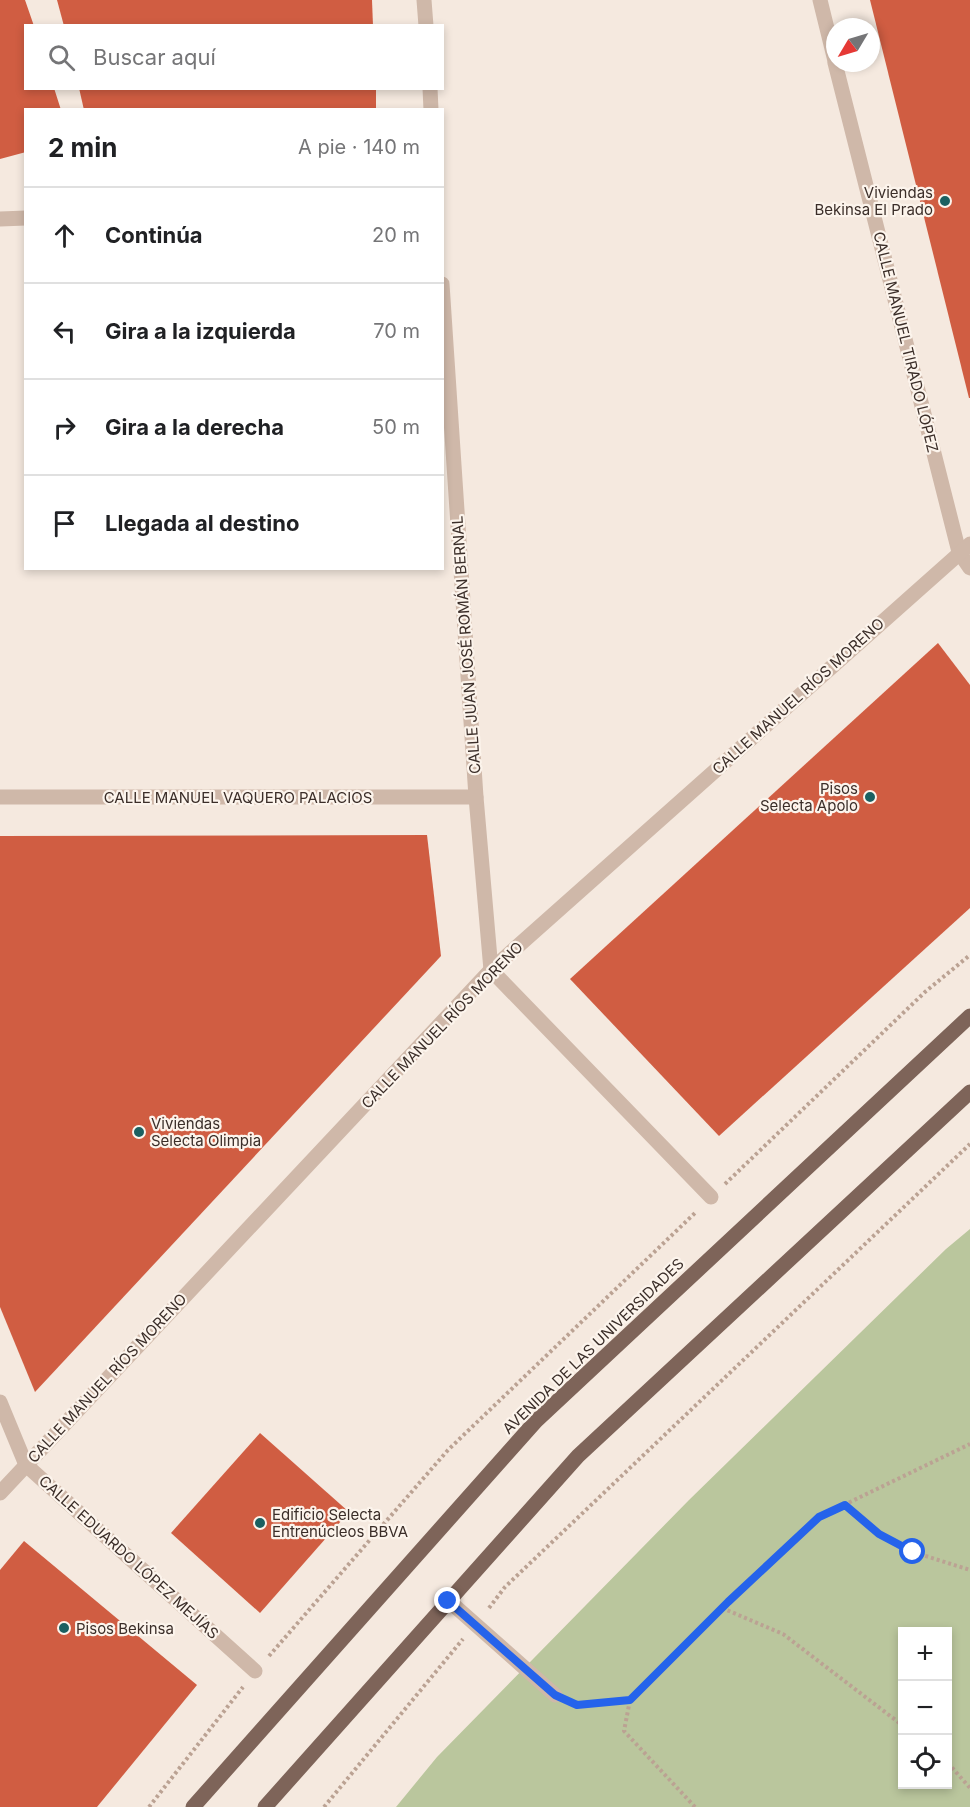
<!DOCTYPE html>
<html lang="es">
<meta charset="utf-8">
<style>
:root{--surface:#fff;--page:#f6f6f6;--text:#202124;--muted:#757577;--line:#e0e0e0}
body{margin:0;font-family:Inter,sans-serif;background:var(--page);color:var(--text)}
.controls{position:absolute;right:18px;bottom:18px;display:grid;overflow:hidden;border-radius:0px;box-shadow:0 3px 9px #0003}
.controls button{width:54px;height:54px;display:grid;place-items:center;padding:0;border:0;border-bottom:2px solid var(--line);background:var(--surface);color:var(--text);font:30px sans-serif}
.compass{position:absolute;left:826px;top:18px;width:54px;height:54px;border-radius:50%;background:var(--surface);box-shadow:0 3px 9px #0003;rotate:232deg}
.stop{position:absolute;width:18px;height:18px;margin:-14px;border:4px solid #2563eb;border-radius:50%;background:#fff}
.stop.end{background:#2563eb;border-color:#fff;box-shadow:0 2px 6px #0008}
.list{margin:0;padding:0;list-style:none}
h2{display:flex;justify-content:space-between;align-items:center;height:78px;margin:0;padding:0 24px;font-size:26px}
h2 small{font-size:20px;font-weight:400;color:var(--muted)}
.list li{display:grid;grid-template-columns:39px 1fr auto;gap:18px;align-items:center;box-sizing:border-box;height:96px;padding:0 24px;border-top:2px solid var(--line)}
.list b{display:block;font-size:22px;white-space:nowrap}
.list em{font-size:20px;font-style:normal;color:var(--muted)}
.icon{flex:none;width:33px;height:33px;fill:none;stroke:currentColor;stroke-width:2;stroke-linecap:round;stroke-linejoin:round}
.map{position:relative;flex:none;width:970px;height:1807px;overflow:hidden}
.search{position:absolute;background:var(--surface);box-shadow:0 3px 9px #0003;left:24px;top:24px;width:420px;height:66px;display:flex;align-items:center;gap:15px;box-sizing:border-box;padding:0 21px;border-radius:0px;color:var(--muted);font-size:22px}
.panel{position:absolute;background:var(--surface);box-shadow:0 3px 9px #0003;left:24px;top:108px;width:420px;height:462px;border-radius:0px}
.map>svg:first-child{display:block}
.green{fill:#bac69d;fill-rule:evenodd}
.building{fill:#d05d42}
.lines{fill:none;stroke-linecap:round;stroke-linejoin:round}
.path{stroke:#bba293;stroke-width:4;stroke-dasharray:3 3;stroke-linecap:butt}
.minor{stroke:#cfb8a9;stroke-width:15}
.major{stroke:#7e6459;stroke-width:15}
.route{stroke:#2563eb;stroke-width:8}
.poi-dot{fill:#1b6061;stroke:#fcf4ec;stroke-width:2}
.labels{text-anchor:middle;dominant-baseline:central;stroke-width:4.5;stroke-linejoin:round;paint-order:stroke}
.poi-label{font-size:15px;fill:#3b2e29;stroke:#fcf4ec;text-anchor:start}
.street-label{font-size:15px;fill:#3b2e29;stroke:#fcf4ec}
</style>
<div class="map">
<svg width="970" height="1807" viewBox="0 0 970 1807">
<rect width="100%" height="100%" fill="#f5e9df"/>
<path class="green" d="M 970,1229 L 970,1807 L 396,1807 L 437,1757 L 689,1500 L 946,1249 ZM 902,1632 L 948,1632 L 948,1784 L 902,1784 Z"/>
<g class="building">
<path d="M 0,0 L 25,0 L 34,26 L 26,26 L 26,88 L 54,88 L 61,110 L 26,110 L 26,152 L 0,159 Z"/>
<path d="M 57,0 L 372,0 L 373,26 L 64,26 Z"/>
<path d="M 870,0 L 970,0 L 970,398 L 969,398 Z"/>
<path d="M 79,88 L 376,88 L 376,110 L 84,110 Z"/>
<path d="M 938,643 L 970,685 L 970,908 L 719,1136 L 570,979 Z"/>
<path d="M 427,835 L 441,956 L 35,1392 L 0,1307 L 0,836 Z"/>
<path d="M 260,1433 L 349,1512 L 260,1613 L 171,1533 Z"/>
<path d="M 24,1541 L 197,1685 L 97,1807 L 0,1807 L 0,1570 Z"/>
</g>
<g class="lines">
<g class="path">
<path d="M 725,1184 L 925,992 L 970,955"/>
<path d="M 845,1505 L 879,1534 L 913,1552 L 970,1570"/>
<path d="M 489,1608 L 505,1587 L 970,1144"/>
<path d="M 722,1608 L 783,1634 L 902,1725"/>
<path d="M 269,1656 L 448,1450 L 696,1212"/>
<path d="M 574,1704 L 577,1705 L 630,1700"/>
<path d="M 948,1763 L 970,1788"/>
<path d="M 149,1807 L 243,1687"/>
<path d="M 324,1807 L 463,1639"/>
<path d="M 695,1807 L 624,1731 L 630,1700 L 728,1602 L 819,1517 L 970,1444"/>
</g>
<g class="minor">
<path d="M 424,0 L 426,26"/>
<path d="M 820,0 L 835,61"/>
<path d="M 835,63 L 959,552 L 970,568"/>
<path d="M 430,88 L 431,110"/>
<path d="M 0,219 L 26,218"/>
<path d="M 442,284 L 476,797 L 491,970 L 711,1197"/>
<path d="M 0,797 L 476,797"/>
<path d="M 0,1402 L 26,1465 L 255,1671"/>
<path d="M 0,1493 L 491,970 L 970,544"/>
<path d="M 449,1601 L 555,1695"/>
</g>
<g class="major">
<path d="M 193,1807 L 536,1421 L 970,1016"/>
<path d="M 265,1807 L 578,1456 L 970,1092"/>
</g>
</g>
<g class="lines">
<path class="route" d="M 448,1601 L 555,1695 L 577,1705 L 630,1700 L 728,1602 L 819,1517 L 845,1505 L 879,1534 L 913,1552"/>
</g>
<g class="poi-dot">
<circle cx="945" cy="201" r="6"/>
<circle cx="870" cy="797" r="6"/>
<circle cx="139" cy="1132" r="6"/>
<circle cx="260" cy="1523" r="6"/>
<circle cx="64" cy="1628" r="6"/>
</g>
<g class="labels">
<g class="poi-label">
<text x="933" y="192" text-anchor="end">Viviendas<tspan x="933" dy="17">Bekinsa El Prado</tspan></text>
<text x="858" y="788" text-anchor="end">Pisos<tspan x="858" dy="17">Selecta Apolo</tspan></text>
<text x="151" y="1123">Viviendas<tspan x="151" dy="17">Selecta Olimpia</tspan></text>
<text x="272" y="1514">Edificio Selecta<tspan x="272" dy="17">Entrenúcleos BBVA</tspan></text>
<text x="76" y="1628">Pisos Bekinsa</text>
</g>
<g class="street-label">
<text transform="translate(906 342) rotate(76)">CALLE MANUEL TIRADO LÓPEZ</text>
<text transform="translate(466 645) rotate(-94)">CALLE JUAN JOSÉ ROMÁN BERNAL</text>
<text transform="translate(798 696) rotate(-42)">CALLE MANUEL RÍOS MORENO</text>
<text x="238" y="797">CALLE MANUEL VAQUERO PALACIOS</text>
<text transform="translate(442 1025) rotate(-46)">CALLE MANUEL RÍOS MORENO</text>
<text transform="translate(593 1346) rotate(-44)">AVENIDA DE LAS UNIVERSIDADES</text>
<text transform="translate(107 1378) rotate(-47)">CALLE MANUEL RÍOS MORENO</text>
<text transform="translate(129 1557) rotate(42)">CALLE EDUARDO LÓPEZ MEJÍAS</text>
</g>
</g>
</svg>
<div class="controls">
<button>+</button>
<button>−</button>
<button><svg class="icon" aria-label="locate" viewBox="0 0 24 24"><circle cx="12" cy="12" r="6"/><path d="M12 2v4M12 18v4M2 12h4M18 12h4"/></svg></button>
</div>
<svg class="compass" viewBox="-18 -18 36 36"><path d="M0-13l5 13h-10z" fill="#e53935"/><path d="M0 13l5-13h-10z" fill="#757577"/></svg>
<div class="stop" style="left:913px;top:1552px"></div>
<div class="stop end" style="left:448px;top:1601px"></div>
<div class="search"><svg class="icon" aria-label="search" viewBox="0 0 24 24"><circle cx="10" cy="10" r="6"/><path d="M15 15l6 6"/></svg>Buscar aquí</div>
<section class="panel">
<h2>2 min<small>A pie · 140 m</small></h2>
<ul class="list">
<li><svg class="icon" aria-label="ahead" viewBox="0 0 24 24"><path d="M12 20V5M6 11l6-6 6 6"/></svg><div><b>Continúa</b></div><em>20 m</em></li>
<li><svg class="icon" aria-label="left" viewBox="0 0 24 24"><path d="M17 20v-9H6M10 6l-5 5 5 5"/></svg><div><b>Gira a la izquierda</b></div><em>70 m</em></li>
<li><svg class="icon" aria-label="right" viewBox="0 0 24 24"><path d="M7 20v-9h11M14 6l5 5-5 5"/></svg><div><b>Gira a la derecha</b></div><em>50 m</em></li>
<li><svg class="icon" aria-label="arrive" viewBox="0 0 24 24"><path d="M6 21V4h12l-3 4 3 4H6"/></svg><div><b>Llegada al destino</b></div></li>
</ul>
</section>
</div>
